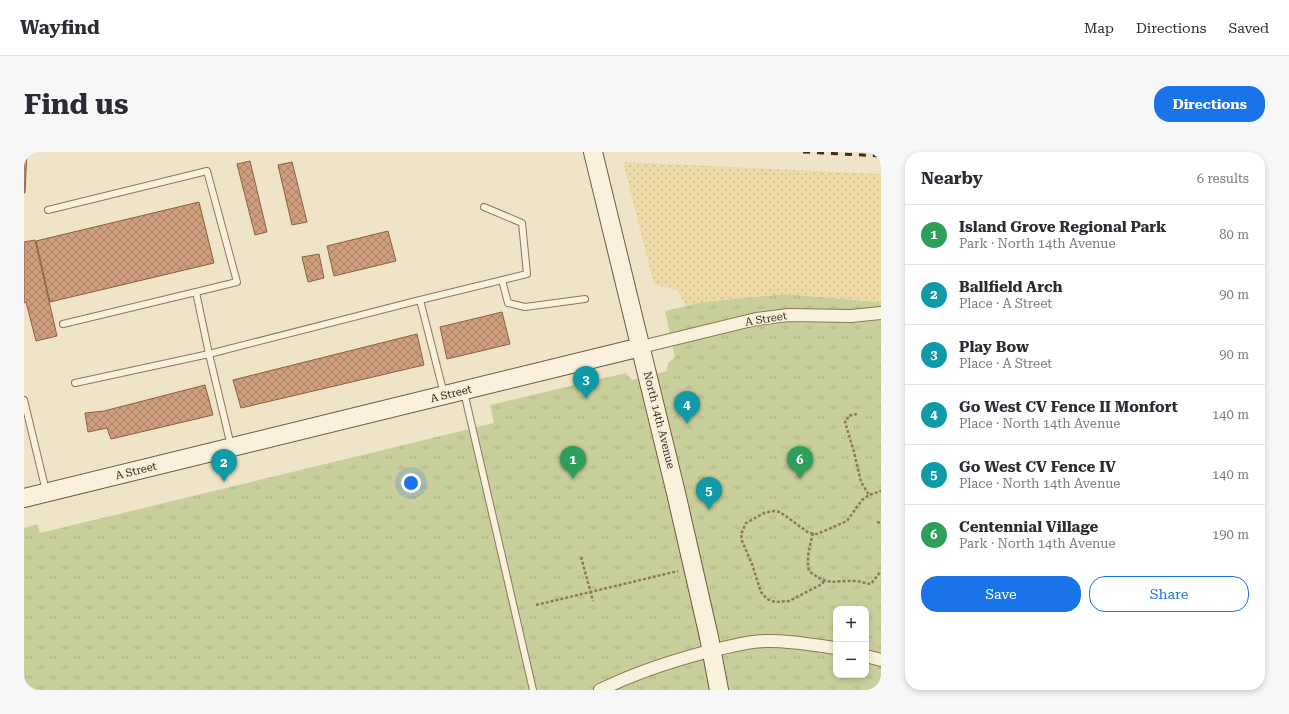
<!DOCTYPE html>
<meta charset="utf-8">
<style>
:root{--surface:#fff;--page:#f7f7f7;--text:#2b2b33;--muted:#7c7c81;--line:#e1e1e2;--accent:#1a73e8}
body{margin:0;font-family:"Roboto Serif",serif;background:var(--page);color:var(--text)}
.controls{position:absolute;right:12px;bottom:12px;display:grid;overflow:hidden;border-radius:8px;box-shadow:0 2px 6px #0003}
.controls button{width:36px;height:36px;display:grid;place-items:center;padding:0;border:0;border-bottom:1px solid var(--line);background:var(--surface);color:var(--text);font:20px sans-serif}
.you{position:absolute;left:387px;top:331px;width:14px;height:14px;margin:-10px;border:3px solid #fff;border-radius:50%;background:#1a73e8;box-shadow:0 0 0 6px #1a73e833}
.badge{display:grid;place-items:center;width:26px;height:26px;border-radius:50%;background:var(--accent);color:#fff;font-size:13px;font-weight:700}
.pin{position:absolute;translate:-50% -33px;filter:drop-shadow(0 1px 2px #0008)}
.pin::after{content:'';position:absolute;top:21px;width:14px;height:12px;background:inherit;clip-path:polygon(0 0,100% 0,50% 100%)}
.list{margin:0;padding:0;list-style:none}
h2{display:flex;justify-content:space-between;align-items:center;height:52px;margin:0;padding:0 16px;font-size:17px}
h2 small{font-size:13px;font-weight:400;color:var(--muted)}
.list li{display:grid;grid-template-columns:26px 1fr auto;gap:12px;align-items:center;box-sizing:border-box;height:60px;padding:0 16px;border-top:1px solid var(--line)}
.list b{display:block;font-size:15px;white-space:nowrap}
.list p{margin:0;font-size:13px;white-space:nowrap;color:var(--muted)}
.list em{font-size:13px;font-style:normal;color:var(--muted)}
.actions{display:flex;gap:8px;padding:12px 16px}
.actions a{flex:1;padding:9px 0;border:1px solid var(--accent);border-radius:16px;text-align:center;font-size:14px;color:var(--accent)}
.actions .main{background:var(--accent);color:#fff}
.map{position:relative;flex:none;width:857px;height:538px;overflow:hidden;border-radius:16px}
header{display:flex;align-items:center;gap:24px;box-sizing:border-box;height:56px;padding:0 20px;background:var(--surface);border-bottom:1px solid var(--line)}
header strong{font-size:19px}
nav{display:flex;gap:22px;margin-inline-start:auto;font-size:14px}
.intro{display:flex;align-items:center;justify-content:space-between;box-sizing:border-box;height:96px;padding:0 24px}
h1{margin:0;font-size:28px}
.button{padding:10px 18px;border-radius:16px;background:var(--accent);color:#fff;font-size:14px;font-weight:700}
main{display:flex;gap:24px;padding:0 24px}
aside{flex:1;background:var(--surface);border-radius:16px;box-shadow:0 2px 6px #0003}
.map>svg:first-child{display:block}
.grass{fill:url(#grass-tufts);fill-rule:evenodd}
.sand{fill:url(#sand-dots)}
.building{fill:url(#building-cross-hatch);stroke:#8d5f41}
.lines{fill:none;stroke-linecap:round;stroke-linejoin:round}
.lane-casing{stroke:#8d765c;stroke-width:8}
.street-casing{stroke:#8d765c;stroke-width:14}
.secondary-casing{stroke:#6f573f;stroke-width:20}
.path{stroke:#8d765c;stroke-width:2.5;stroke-dasharray:3 2;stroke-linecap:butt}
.lane{stroke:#faf1dc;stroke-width:6}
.street{stroke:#faf1dc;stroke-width:12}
.secondary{stroke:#faf1dc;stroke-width:18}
.rail{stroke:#3d2e20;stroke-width:3;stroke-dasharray:7 7;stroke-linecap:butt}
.labels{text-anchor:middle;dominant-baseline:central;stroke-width:3;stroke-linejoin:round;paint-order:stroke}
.street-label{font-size:11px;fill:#3d2e20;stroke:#f7eed8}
</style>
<header>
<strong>Wayfind</strong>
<nav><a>Map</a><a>Directions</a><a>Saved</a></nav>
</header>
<div class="intro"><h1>Find us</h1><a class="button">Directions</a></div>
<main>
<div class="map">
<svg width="857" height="538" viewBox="0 0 857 538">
<defs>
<pattern id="grass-tufts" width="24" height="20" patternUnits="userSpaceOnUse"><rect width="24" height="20" fill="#c9cf9b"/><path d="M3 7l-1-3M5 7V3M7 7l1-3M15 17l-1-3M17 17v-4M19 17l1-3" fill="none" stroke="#aeb285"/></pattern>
<pattern id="sand-dots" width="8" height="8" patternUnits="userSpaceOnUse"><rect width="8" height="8" fill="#ecd9a5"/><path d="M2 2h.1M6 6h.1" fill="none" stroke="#cbbb8e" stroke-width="1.8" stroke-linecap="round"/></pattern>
<pattern id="building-cross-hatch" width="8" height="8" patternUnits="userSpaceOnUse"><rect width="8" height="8" fill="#cf9f7d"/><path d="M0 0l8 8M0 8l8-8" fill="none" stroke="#a98266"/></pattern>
</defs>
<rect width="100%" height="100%" fill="#f0e4c8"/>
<path class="grass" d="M 760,142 L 857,150 L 857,538 L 0,538 L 0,376 L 13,372 L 16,381 L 429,281 L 470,271 L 466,253 L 602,221 L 608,228 L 643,219 L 644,211 L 651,205 L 641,159 L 679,150 ZM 812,457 L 842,457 L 842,523 L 812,523 Z"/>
<path class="sand" d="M 599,10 L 857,22 L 857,150 L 760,142 L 679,150 L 662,154 L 653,138 L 630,132 Z"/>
<g class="building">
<path d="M 0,0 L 3,0 L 1,41 L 0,41 Z"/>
<path d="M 226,9 L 243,80 L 231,83 L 213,12 Z"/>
<path d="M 268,10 L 283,70 L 268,73 L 254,13 Z"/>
<path d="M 175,50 L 190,111 L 26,150 L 12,89 Z"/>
<path d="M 364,79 L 372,109 L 310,124 L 303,94 Z"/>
<path d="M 11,88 L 33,184 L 12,189 L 2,150 L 0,151 L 0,90 Z"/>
<path d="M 295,102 L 300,126 L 284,130 L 278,105 Z"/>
<path d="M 478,160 L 486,192 L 423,207 L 416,175 Z"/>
<path d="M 393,182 L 400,213 L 217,256 L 209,228 Z"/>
<path d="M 181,233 L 189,263 L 87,287 L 83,276 L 64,280 L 61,261 L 80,259 Z"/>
</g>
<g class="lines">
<defs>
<g id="lane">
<path d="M 24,58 L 183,19 L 213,130 L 172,140"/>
<path d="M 478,128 L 484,151 L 501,155 L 561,147"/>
<path d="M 396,148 L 503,122 L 498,71 L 460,55"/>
<path d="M 39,172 L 172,140 L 185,202 L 396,148 L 420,242"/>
<path d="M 51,231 L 185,202 L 207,294"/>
<path d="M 440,240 L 509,538"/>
<path d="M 0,248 L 22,339"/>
</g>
<g id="street">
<path d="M 617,195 L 732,167 L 765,163 L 827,164 L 857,161"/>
<path d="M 842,504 L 857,508"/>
<path d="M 576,538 C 613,520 653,507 694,497 C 709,494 726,489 742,489 C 765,488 789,493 812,496"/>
</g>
<g id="secondary">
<path d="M 569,0 L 652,341 L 685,485 L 695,538"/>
<path d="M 0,346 L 617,195"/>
</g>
</defs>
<use href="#lane" class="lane-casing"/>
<use href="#street" class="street-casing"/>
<use href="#secondary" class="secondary-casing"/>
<g class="path">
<path d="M 833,262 L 824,264 L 823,269 L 821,270 L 830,300 L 837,330 L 845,343 L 857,339"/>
<path d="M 853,370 L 857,371"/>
<path d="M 789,381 C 786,394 782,406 785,419 C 805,435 809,428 831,429 C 837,429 842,432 847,432 L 857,419"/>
<path d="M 557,405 L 569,449"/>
<path d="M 800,429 L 798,432 L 765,449 L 751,450 L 743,447 L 737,440 L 728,412 L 718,389 L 717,382 L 722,371 L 740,361 L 750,359 L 756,360 L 785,381 L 793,382 L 823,369 L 838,348 L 845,343"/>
<path d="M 512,453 L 654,419"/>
</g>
<use href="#lane" class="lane"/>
<use href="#street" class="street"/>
<use href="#secondary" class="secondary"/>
<path class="rail" d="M 779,0 L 857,4"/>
</g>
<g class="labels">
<g class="street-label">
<text transform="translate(742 167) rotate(-9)">A Street</text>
<text transform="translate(427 242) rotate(-14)">A Street</text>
<text transform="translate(635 268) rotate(76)">North 14th Avenue</text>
<text transform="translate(112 319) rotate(-14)">A Street</text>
</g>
</g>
</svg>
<div class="controls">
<button>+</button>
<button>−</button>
</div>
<div class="you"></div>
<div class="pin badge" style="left:549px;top:327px;background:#2e9e5b">1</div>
<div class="pin badge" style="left:200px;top:330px;background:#0f9aa8">2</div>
<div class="pin badge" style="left:562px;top:247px;background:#0f9aa8">3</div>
<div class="pin badge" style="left:663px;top:272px;background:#0f9aa8">4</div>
<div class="pin badge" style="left:685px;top:358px;background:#0f9aa8">5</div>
<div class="pin badge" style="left:776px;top:327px;background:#2e9e5b">6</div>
</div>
<aside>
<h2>Nearby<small>6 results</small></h2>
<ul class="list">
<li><span class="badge" style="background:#2e9e5b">1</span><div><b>Island Grove Regional Park</b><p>Park · North 14th Avenue</p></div><em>80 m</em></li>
<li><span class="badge" style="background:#0f9aa8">2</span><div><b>Ballfield Arch</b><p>Place · A Street</p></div><em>90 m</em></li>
<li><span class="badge" style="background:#0f9aa8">3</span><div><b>Play Bow</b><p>Place · A Street</p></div><em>90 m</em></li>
<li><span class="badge" style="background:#0f9aa8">4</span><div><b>Go West CV Fence II Monfort</b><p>Place · North 14th Avenue</p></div><em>140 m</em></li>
<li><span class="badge" style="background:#0f9aa8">5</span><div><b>Go West CV Fence IV</b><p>Place · North 14th Avenue</p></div><em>140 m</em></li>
<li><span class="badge" style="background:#2e9e5b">6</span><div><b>Centennial Village</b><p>Park · North 14th Avenue</p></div><em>190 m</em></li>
</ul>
<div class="actions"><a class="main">Save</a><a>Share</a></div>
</aside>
</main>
